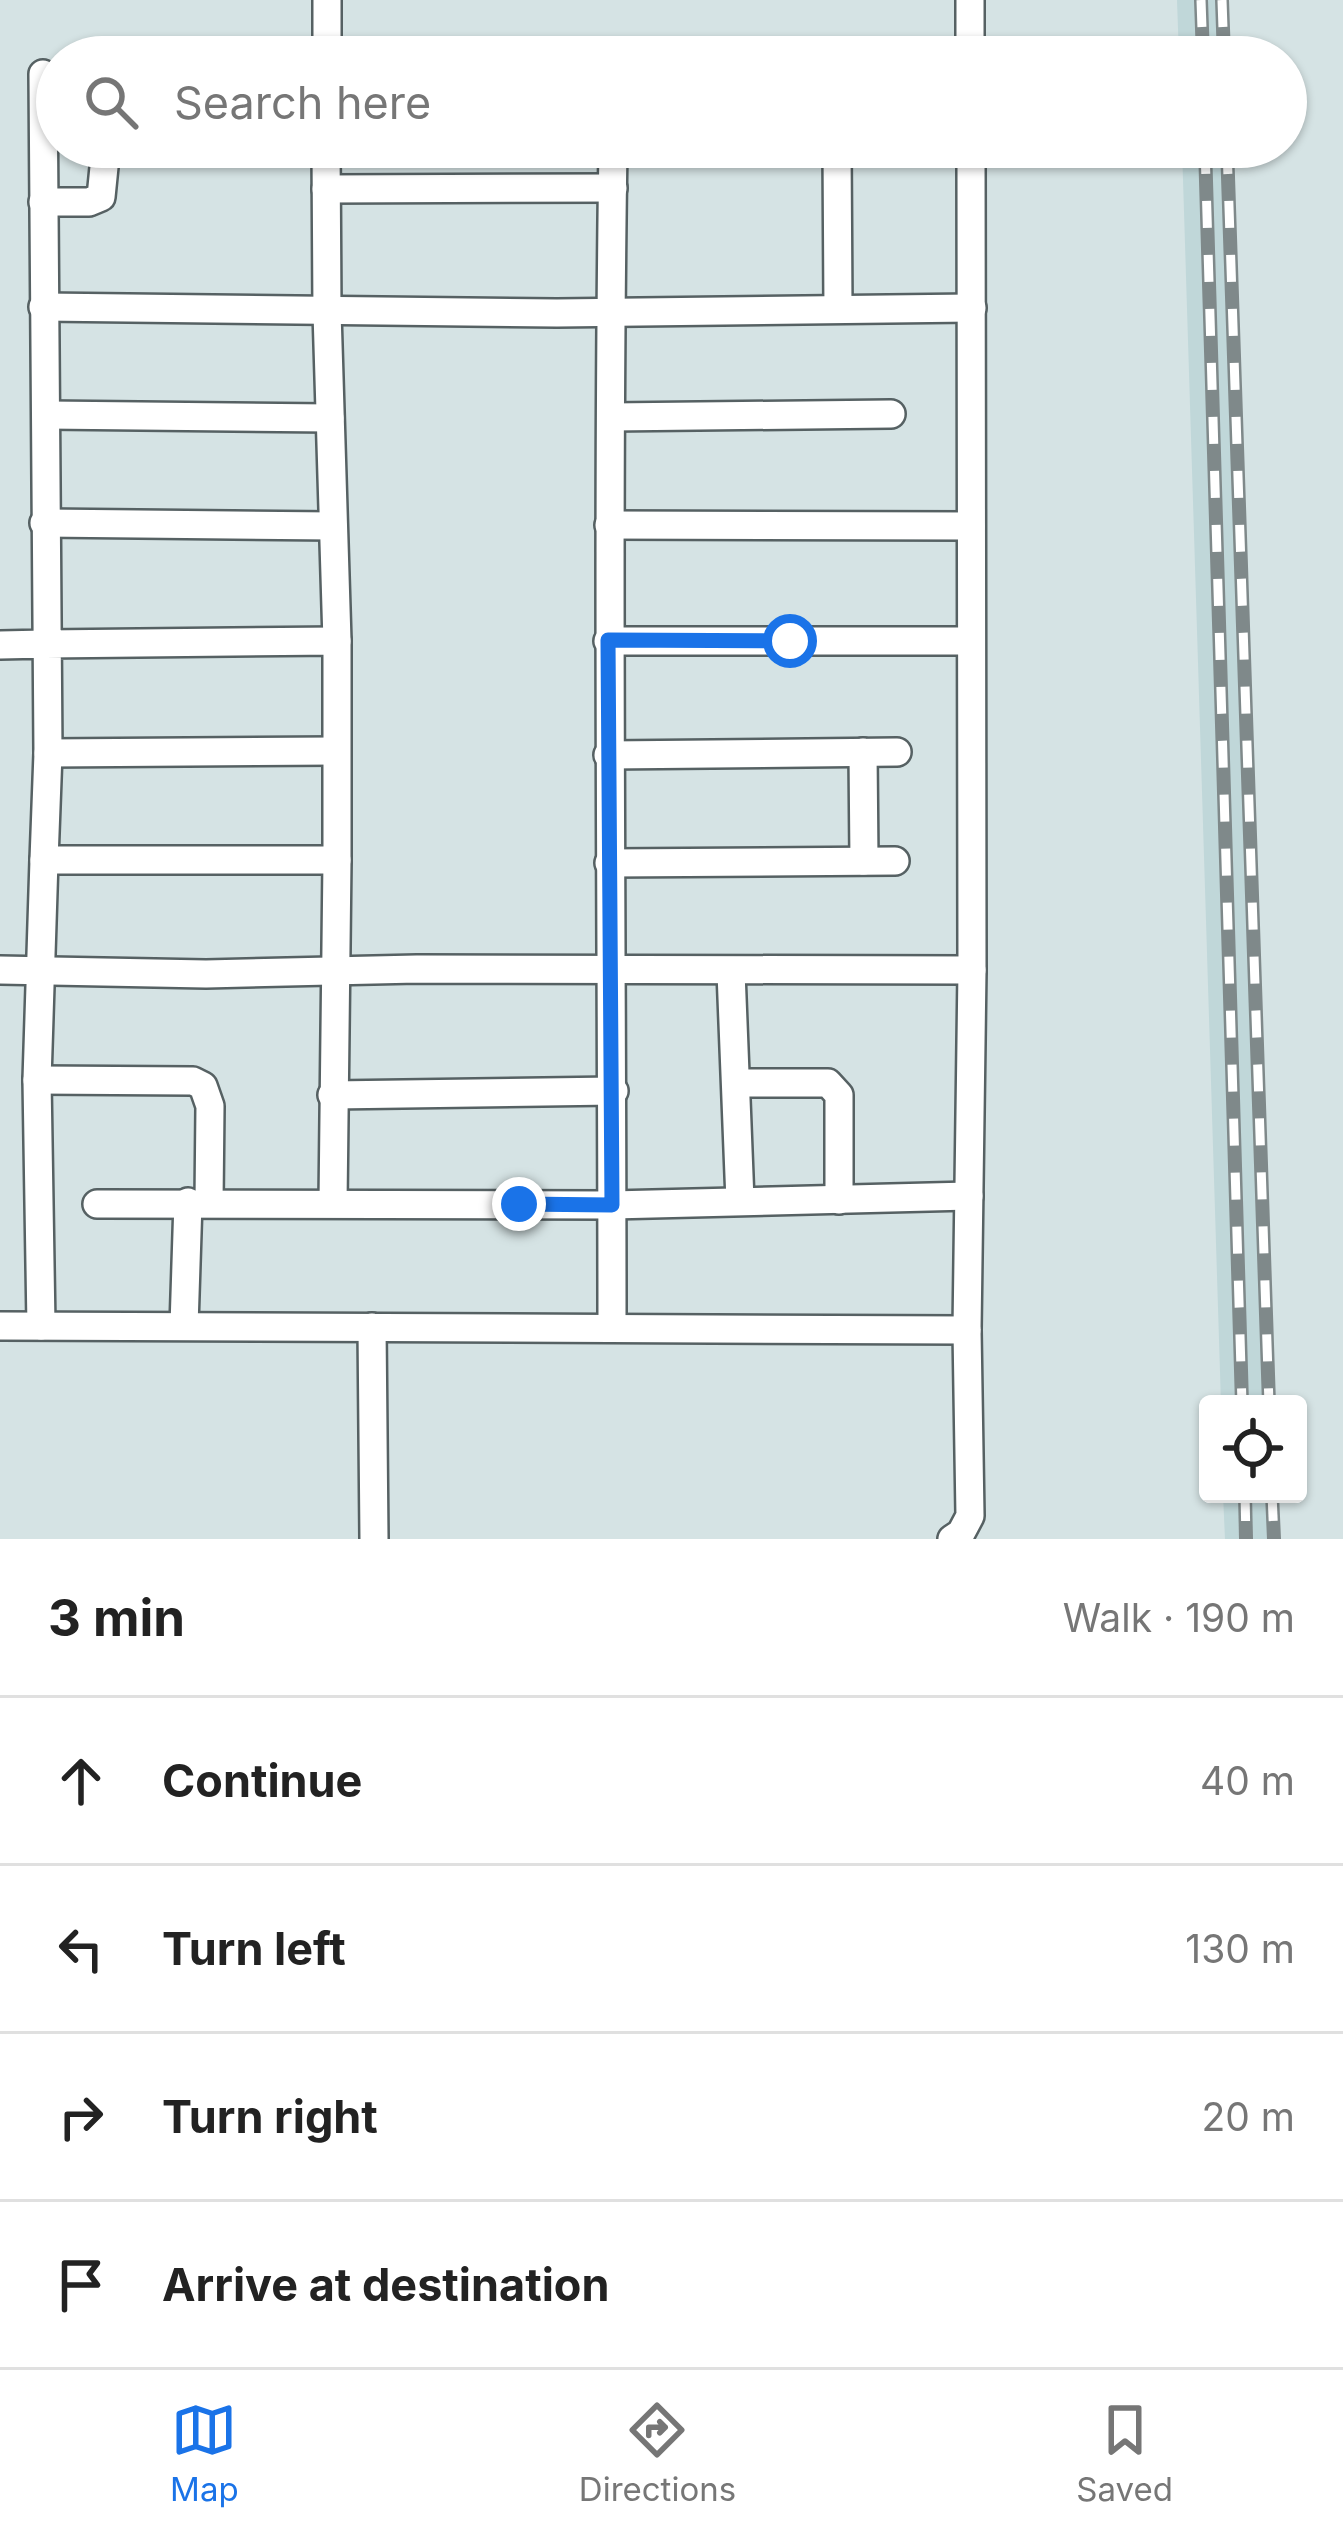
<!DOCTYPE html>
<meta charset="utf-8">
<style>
:root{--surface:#fff;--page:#f6f6f6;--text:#222;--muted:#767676;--line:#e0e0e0;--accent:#1a73e8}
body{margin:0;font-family:Inter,sans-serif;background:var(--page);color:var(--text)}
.controls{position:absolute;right:36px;bottom:36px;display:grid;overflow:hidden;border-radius:12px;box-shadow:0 3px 9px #0004}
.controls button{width:108px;height:108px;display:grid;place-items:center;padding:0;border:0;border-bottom:3px solid var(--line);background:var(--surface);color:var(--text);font:60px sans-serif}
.stop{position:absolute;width:36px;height:36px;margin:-27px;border:9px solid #1a73e8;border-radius:50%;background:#fff}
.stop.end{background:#1a73e8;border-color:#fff;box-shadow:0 3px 12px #0008}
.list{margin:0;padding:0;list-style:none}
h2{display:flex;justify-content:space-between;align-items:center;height:156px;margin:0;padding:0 48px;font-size:51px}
h2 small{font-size:39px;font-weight:400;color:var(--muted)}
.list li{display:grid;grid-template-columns:78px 1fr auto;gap:36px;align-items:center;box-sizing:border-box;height:168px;padding:0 48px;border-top:3px solid var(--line)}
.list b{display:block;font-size:45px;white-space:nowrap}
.list em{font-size:39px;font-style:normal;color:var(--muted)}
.icon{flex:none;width:66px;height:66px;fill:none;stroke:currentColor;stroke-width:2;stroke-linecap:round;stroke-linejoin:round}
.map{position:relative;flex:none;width:1343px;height:1539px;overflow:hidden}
.search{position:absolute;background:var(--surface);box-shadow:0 3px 9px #0004;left:36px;right:36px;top:36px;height:132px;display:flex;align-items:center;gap:30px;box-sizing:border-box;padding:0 42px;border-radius:66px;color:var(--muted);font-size:45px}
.sheet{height:828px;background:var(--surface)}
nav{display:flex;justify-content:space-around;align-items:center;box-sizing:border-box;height:168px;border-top:3px solid var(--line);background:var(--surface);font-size:33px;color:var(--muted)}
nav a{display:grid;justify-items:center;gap:6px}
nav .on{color:var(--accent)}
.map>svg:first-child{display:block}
.built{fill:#c0d7d9}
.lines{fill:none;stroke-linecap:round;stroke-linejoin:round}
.minor-casing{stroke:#566163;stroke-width:32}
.minor{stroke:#fff;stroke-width:27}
.rail-casing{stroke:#7f898a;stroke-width:14}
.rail{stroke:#fff;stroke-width:9;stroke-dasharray:27;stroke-linecap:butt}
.route{stroke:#1a73e8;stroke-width:15}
</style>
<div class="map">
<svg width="1343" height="1539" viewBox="0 0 1343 1539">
<rect width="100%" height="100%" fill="#d5e3e4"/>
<g class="built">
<path d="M 1177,0 L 1221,0 L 1223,57 L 1179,57 Z"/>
<path d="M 1182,147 L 1226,147 L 1267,1404 L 1221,1404 Z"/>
<path d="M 1223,1494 L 1270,1494 L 1271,1539 L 1225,1539 Z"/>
</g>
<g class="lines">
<defs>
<g id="minor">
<path d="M 327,0 L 327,57"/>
<path d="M 970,0 L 970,57"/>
<path d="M 326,147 L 327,312 L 337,641"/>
<path d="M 837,147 L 838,309"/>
<path d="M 326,189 L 613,188"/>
<path d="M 43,202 L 89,202 L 101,197 L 106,147"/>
<path d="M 43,307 L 557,313 L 972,308"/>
<path d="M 47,415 L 330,418"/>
<path d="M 611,417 L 891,414"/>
<path d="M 44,523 L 333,526"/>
<path d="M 609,525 L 971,526"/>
<path d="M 608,641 L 971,641"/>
<path d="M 0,645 L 45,644 L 337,641 L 337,860 L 44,860 L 48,753 L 43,74"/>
<path d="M 863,752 L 864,861"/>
<path d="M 48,753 L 336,751"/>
<path d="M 608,755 L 897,752"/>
<path d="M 609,863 L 895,861"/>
<path d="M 0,970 L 206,974 L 417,969 L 972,970"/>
<path d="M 731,972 L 740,1201"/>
<path d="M 37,1080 L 193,1081 L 203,1086 L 210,1106 L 209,1202"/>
<path d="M 736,1083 L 828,1083 L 839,1095 L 839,1200"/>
<path d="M 332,1095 L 614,1091"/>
<path d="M 333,1203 L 337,860"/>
<path d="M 97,1204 L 612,1205 L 969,1196"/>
<path d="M 0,1326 L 967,1330"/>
<path d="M 41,1326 L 37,1080 L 44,860"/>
<path d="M 184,1326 L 188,1202"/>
<path d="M 612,1326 C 612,933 607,540 613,147"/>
<path d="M 372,1327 L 374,1539"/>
<path d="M 952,1539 L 961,1533 L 970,1516 L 967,1330 L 972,970 L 971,147"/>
</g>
</defs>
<use href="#minor" class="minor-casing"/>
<use href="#minor" class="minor"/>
<defs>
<g id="rail">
<path d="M 1201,0 L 1203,57"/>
<path d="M 1222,0 L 1224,57"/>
<path d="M 1205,147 L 1242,1404"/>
<path d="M 1227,147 L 1269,1404"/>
<path d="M 1245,1494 L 1246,1539"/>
<path d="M 1272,1494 L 1274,1539"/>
</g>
</defs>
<use href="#rail" class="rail-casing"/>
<use href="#rail" class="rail"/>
</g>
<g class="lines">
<path class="route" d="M 519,1204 L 612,1205 L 608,640 L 790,641"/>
</g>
</svg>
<div class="controls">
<button><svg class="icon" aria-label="locate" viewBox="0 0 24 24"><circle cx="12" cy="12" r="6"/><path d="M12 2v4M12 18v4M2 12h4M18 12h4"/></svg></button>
</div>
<div class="stop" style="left:790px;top:641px"></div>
<div class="stop end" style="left:519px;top:1204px"></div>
<div class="search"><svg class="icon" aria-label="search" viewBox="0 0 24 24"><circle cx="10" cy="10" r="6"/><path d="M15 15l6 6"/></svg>Search here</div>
</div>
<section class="sheet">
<h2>3 min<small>Walk · 190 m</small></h2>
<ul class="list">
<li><svg class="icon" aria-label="ahead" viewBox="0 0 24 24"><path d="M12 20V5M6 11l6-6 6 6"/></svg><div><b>Continue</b></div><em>40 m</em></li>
<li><svg class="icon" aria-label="left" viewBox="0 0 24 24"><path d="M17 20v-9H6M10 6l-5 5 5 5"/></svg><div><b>Turn left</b></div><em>130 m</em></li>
<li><svg class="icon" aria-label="right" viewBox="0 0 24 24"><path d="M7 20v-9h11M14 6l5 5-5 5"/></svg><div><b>Turn right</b></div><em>20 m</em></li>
<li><svg class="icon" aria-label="arrive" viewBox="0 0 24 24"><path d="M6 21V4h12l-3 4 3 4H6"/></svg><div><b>Arrive at destination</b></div></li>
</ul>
</section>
<nav>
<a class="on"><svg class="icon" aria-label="map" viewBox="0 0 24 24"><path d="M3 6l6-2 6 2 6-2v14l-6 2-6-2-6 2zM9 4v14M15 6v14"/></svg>Map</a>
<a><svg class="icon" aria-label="directions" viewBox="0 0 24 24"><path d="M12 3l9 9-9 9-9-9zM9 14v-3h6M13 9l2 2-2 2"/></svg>Directions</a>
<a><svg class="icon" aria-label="saved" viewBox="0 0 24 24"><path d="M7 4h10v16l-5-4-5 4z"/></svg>Saved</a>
</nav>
